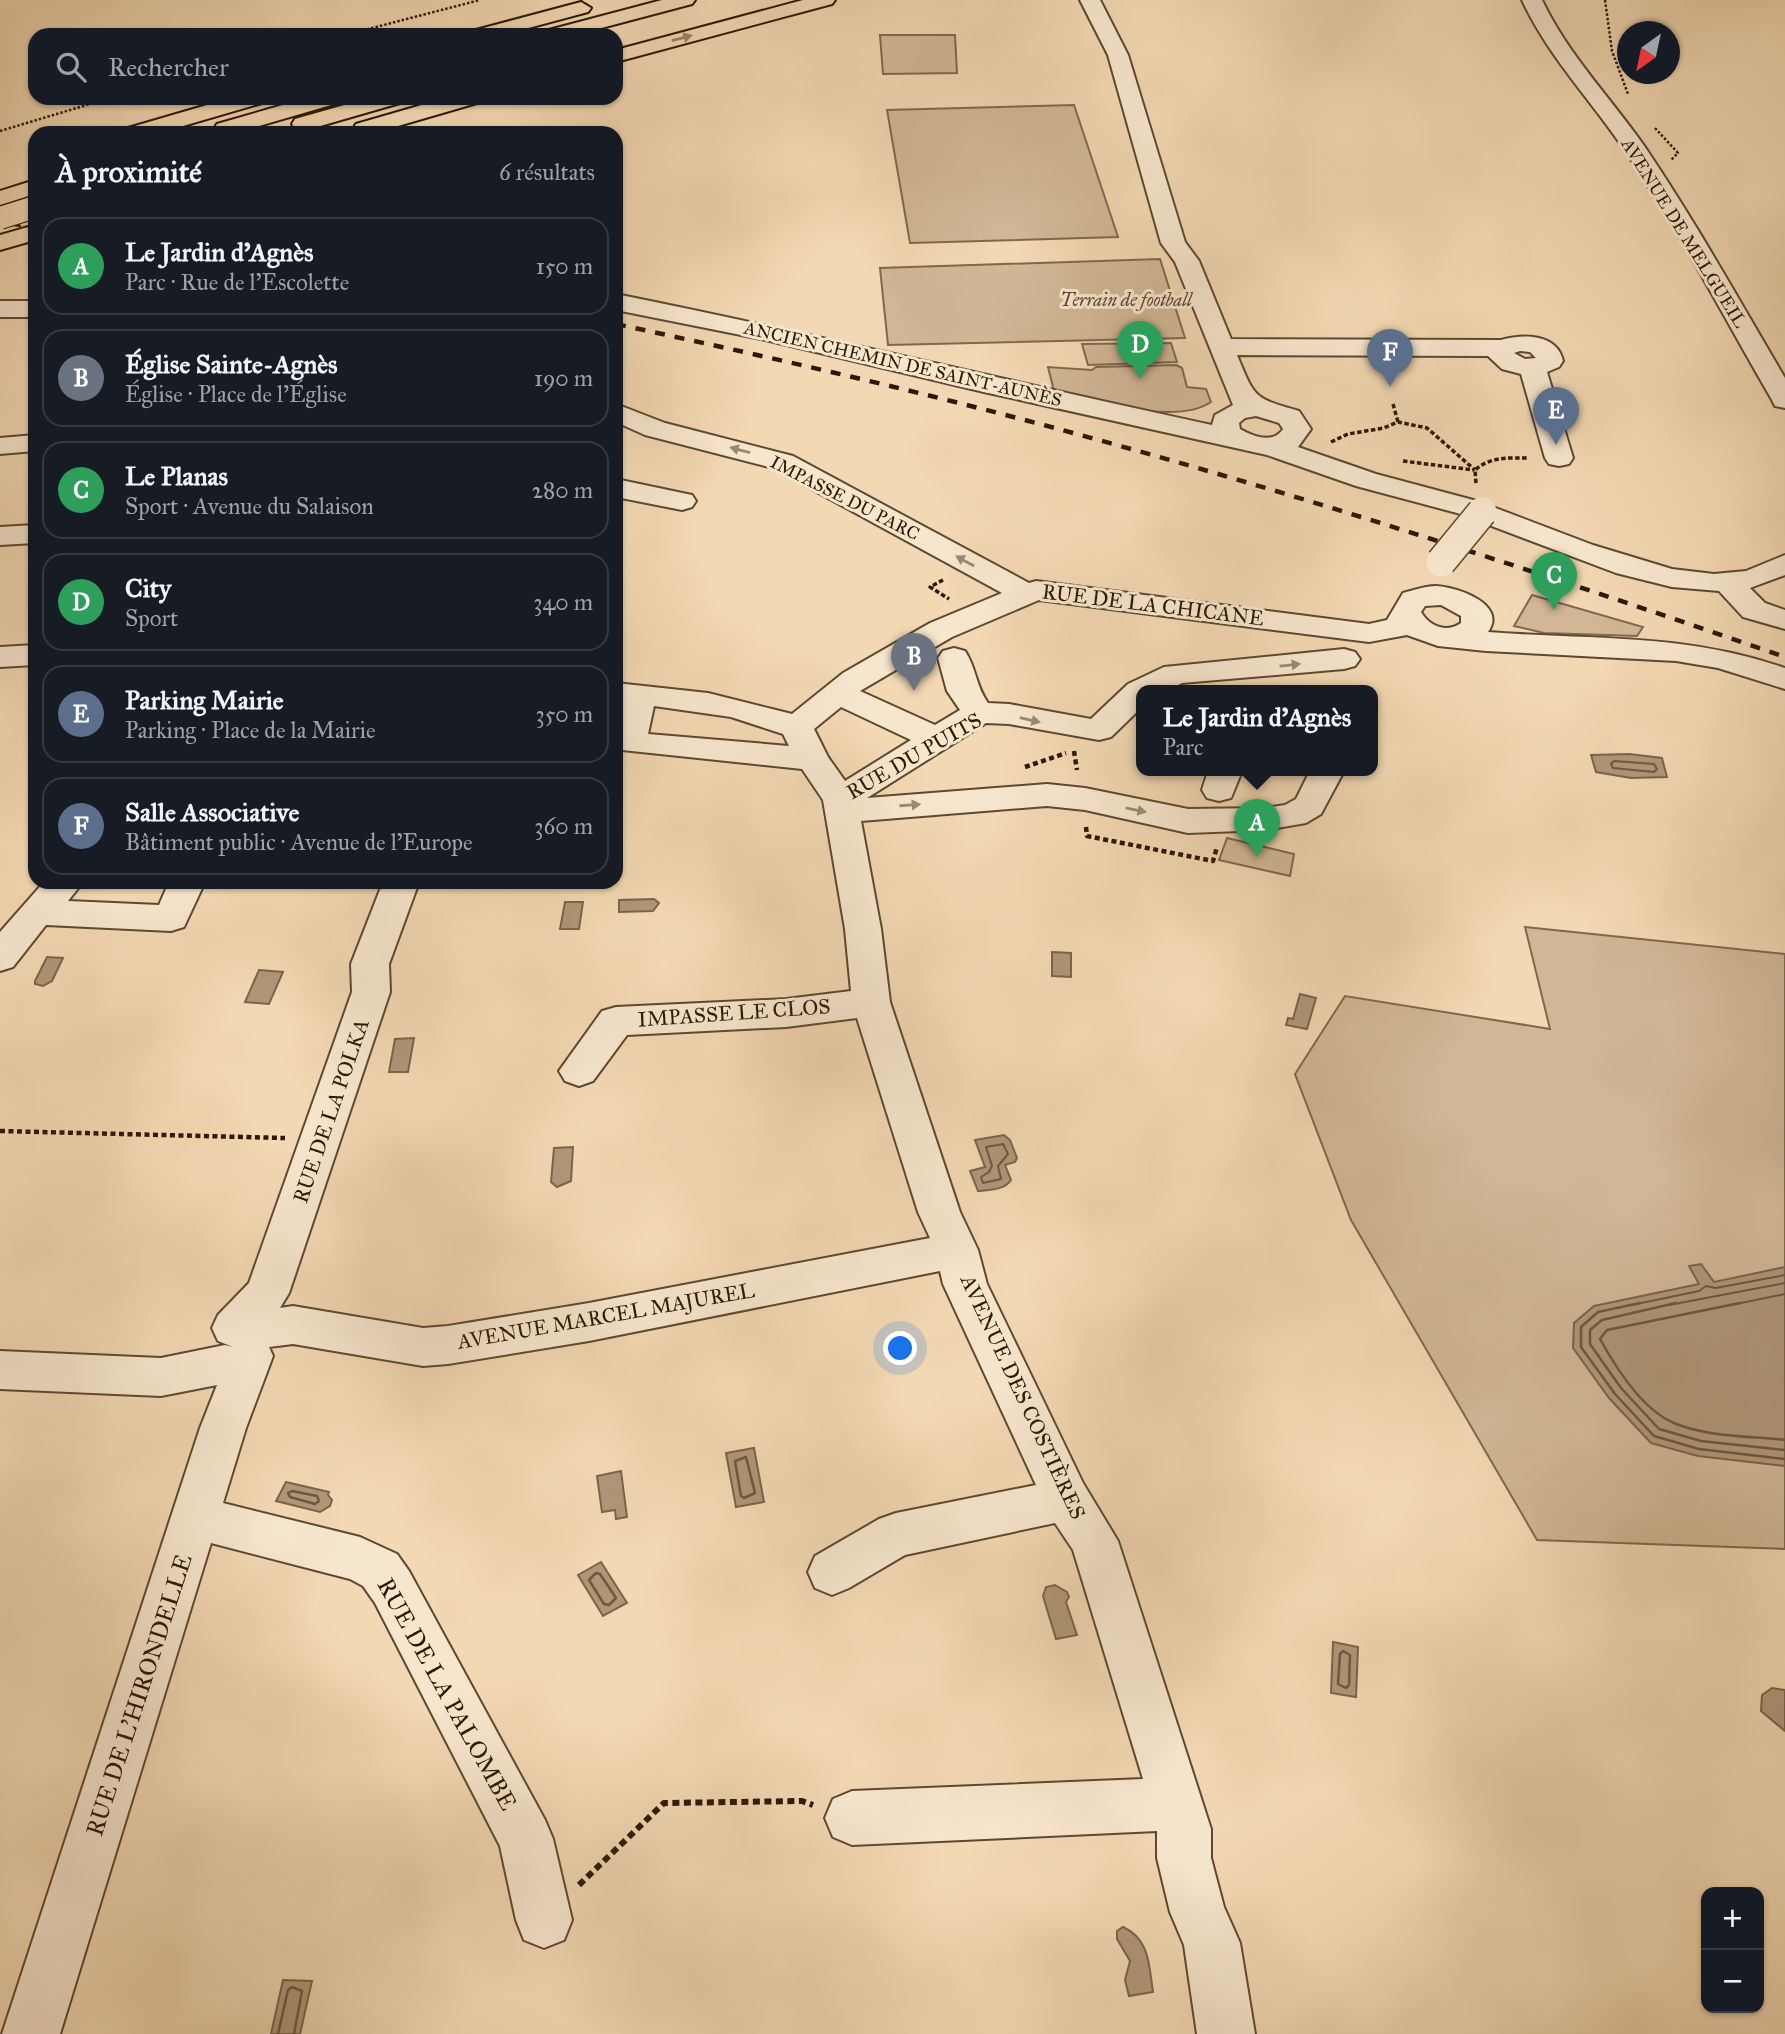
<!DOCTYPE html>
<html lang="fr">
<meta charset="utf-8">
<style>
:root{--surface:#171b24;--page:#20242c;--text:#f1f3f6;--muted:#9ea1a6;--line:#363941;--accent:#b45309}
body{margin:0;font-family:"IM FELL Great Primer",serif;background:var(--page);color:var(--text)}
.controls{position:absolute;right:21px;bottom:21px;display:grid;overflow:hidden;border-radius:14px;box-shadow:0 2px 5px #0004}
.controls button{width:63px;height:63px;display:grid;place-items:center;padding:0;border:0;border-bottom:2px solid var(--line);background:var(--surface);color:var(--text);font:35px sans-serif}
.compass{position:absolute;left:1617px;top:21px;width:63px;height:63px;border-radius:50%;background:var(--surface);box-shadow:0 2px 5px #0004;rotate:213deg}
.you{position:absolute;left:901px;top:1349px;width:24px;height:24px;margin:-18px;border:5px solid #fff;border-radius:50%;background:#1a73e8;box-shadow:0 0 0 10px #1a73e833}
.badge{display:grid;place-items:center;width:46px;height:46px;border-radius:50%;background:var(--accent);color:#fff;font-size:23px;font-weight:700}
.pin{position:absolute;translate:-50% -58px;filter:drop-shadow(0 2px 4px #0008)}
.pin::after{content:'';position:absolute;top:37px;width:24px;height:21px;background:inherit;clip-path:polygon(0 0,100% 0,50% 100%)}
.popup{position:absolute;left:1136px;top:685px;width:242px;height:91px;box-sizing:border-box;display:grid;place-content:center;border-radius:14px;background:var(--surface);filter:drop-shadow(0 2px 5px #0005);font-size:23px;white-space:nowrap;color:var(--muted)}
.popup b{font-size:26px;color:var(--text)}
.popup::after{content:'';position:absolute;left:50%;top:100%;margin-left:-14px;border:14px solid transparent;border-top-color:var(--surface)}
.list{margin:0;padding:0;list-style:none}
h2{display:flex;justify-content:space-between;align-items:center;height:91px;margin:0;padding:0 28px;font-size:30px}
h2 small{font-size:23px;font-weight:400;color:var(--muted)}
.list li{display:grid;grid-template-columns:46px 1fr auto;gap:21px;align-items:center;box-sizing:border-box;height:98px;margin:0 14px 14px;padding:0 14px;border:2px solid var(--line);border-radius:21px}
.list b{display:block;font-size:26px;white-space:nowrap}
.list p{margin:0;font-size:23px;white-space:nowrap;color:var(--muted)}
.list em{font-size:23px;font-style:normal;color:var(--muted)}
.icon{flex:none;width:38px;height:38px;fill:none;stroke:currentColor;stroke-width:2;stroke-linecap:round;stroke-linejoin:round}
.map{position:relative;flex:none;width:1785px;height:2034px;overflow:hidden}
.search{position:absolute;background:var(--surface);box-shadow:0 2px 5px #0004;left:28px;top:28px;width:595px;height:77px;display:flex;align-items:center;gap:18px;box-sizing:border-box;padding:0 24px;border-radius:21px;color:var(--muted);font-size:26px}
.panel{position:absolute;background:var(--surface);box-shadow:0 2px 5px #0004;left:28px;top:126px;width:595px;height:763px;border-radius:21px}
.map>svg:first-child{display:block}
.green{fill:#d1b796;stroke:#7f684e;stroke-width:2}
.water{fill:#af9778;stroke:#7b644a;stroke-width:2}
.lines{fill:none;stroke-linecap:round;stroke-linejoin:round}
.shore-far1{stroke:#6e583f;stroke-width:2}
.shore{stroke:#6e583f;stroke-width:2.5}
.minor-casing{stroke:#5e4831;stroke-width:4}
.highway-casing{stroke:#2d1806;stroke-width:4}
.path-far3{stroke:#2d1806;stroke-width:2.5;stroke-dasharray:2.5 2;stroke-linecap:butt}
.path-far2{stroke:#2d1806;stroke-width:3.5;stroke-dasharray:4.5 2.5;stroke-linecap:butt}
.path-far1{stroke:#2d1806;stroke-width:4.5;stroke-dasharray:5 3.5;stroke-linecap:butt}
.path{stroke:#2d1806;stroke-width:6;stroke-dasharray:7 4.5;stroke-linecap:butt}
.minor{fill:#f7e6ce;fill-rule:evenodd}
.highway{fill:#f2d8b3;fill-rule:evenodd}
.rail-far1{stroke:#2d1806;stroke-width:2.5;stroke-dasharray:7 7;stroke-linecap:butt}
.rail{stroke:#2d1806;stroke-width:4.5;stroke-dasharray:10 10;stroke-linecap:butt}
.minor-bridge-casing{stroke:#5e4831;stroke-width:32;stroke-linecap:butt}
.highway-bridge-casing{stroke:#2d1806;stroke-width:24;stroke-linecap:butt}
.minor-bridge{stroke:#f7e6ce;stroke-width:29}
.highway-bridge{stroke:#f2d8b3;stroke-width:22}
.oneway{fill:#998265}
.oneway2{fill:#9c8974}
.labels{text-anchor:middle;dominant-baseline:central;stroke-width:6;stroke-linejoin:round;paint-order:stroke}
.far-street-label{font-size:18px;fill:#2d1806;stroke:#f7e6ce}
.far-park-label{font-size:18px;font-style:italic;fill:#5e4831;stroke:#f7e6ce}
.street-label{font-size:21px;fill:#2d1806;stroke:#f7e6ce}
.near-street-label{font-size:24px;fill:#2d1806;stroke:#f7e6ce}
</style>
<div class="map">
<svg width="1785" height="2034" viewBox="0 0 1785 2034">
<rect width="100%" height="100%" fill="#f2d8b3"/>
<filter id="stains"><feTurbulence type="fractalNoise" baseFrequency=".00286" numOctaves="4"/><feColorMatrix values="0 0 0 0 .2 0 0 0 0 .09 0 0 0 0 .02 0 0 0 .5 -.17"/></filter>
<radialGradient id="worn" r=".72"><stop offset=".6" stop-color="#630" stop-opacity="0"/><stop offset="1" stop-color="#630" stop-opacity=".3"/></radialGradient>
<g class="green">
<path d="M 880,35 L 955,35 L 957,73 L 883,74 Z"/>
<path d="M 1074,105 L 1118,237 L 910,243 L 887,110 Z"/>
<path d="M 1160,259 L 1185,338 L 888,345 L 880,268 Z"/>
<path d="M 1171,343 L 1177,362 L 1088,365 L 1082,344 Z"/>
<path d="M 1176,365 L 1182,368 L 1187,387 L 1206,389 L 1211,402 C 1176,426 1094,401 1054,391 L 1048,367 L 1092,370 L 1096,367 Z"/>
<path d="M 1532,595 L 1643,627 L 1637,636 L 1544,633 L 1514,626 Z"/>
<path d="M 1227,838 L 1294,854 L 1290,876 L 1219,860 Z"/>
<path d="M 1525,927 L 1785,954 L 1785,1549 L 1537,1540 L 1351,1220 L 1295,1074 L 1345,996 L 1550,1029 Z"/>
</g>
<g class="water">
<path d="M 1629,754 L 1662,758 L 1667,777 L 1631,778 L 1596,772 L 1591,755 Z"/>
<path d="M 654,899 L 659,903 L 653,911 L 619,912 L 619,900 Z"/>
<path d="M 565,902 L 583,902 L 579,929 L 560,929 Z"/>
<path d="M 1052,952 L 1071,953 L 1071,977 L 1052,976 Z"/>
<path d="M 47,957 L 63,958 L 52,981 L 43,986 L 35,984 L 35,981 Z"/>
<path d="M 259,970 L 283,972 L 269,1004 L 245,1002 Z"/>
<path d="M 1300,994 L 1316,998 L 1307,1029 L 1286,1025 L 1288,1018 L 1293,1019 Z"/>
<path d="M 414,1038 L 408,1072 L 389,1072 L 395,1039 Z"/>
<path d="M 1004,1135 L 1010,1140 L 1017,1158 L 1015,1162 L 1005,1165 L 1011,1180 C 1005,1190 989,1190 978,1191 L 970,1171 L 985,1167 L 975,1140 Z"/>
<path d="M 573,1147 L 571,1181 L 557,1187 L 551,1182 L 554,1148 Z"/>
<path d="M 1701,1264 L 1714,1282 L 1785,1267 L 1785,1466 L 1698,1456 L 1651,1443 L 1609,1398 L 1573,1348 L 1574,1323 L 1594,1306 L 1699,1284 L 1689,1266 Z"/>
<path d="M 754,1448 L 764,1502 L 736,1507 L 726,1453 Z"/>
<path d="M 621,1471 L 627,1517 L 616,1519 L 615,1510 L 602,1512 L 597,1476 Z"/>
<path d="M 286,1482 L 329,1492 L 328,1495 L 332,1500 L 330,1506 L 320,1512 L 276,1501 Z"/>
<path d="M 601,1562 L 627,1603 L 603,1616 L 578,1575 Z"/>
<path d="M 1055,1585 L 1067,1592 L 1069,1597 L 1066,1602 L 1077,1635 L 1056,1639 L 1043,1596 L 1046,1587 Z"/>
<path d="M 1333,1642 L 1358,1647 L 1356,1697 L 1331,1693 Z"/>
<path d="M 1772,1688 L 1785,1690 L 1785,1731 L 1761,1711 L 1762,1695 Z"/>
<path d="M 1123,1927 C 1150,1939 1149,1966 1153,1992 L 1129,1996 L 1125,1980 L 1130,1961 L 1117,1939 L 1117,1931 Z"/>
<path d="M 283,1980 L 312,1981 L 300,2034 L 271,2034 Z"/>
</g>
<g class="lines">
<g class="shore-far1">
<path d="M 1614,761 L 1654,764 L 1657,769 L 1654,772 L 1613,768 L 1611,764 Z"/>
<path d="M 1003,1144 L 1008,1154 L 998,1166 L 1001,1179 L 983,1183 L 981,1177 L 989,1172 L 992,1166 L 986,1147 Z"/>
<path d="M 1632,1305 L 1699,1291 L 1706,1286 L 1716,1288 L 1785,1275"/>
<path d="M 1669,1305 L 1785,1283"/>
<path d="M 1731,1305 L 1785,1294"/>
</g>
<g class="shore">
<path d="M 1640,1303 L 1598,1312 L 1581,1327 L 1581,1347 L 1615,1394 L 1654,1436 L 1699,1449 L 1785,1459"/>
<path d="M 1676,1303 L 1602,1320 L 1590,1330 L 1590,1344 L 1621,1388 L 1659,1429 L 1701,1441 L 1785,1450"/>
<path d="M 1740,1303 L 1607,1330 L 1600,1339 C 1616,1368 1642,1410 1674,1423 C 1707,1437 1749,1436 1785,1440"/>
<path d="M 746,1457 L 755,1493 L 744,1498 L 741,1496 L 735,1461 Z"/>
<path d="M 292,1491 L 317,1496 L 319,1501 L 315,1504 L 290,1497 L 288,1493 Z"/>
<path d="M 596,1573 L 600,1574 L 616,1598 L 609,1605 L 604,1604 L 589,1580 Z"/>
<path d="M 1343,1651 L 1350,1655 L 1349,1685 L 1346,1688 L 1338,1684 L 1340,1654 Z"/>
<path d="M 278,2034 L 288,1990 L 292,1987 L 302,1991 L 294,2034"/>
</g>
<defs>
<g id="minor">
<path d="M 1080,0 L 1100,0 L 1128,55 L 1185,242 L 1199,261 L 1231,339 L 1501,340 C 1522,334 1557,333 1563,361 L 1559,367 L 1547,372 L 1573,458 L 1569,464 L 1559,466 L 1549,464 L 1545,458 L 1521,374 L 1502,369 L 1488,356 L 1237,355 C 1255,398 1253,398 1299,411 L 1311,429 L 1298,447 L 1376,474 L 1477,501 L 1593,545 L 1672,569 L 1714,574 L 1746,571 L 1785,555 L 1785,575 L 1750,588 L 1765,603 L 1785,610 L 1785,629 L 1743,617 L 1719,591 L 1672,587 L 1616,573 L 1457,513 L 1356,486 L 1267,455 L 984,392 L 761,339 L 616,310 L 616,294 C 815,334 1013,382 1212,425 L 1215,415 L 1233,405 L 1175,262 L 1161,243 L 1108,55 ZM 1520,351 L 1530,352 L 1536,358 L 1525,359 L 1514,353 ZM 1256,416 L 1279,423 L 1283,429 C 1273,444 1254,437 1240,429 L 1239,423 L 1245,418 Z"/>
<path d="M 1522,0 L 1542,0 C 1569,57 1614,101 1649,153 C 1698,226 1740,302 1785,378 L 1785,408 L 1775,406 L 1772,400 C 1724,318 1681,233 1628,155 C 1593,102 1549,58 1522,0 Z"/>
<rect x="0" y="301" width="35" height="16"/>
<path d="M 616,404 L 665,423 L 793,456 L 1029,583 L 1036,581 L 1369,624 L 1387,620 L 1403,593 C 1414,590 1425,586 1436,586 C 1457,587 1508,604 1488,632 C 1592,640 1684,633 1785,668 L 1785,689 L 1718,668 L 1676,661 L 1486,651 L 1438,646 L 1407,635 L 1369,642 L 1039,600 L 952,637 L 860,691 L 935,725 L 960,710 L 947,691 L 938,658 L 943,651 L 954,648 L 965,651 C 976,667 976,687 988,703 L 1009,704 L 1091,719 L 1128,684 L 1164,667 L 1344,649 L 1355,652 L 1360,659 L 1355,666 L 1344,669 L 1182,683 L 1166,691 L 1142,691 L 1142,707 L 1111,737 L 1099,740 L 1009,724 L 986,723 L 867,798 L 1047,784 L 1085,788 L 1188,809 L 1266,808 L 1285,805 L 1296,799 L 1310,771 L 1344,771 L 1321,814 L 1306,823 L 1266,830 L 1188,833 L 1085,810 L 1047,806 L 861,821 L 881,929 L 890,1002 L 960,1212 L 978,1250 L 987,1284 L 1083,1483 L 1118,1541 L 1211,1829 L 1211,1858 L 1224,1907 L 1240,1943 L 1255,2034 L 1197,2034 L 1184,1945 L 1170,1912 L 1157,1858 L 1157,1831 L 852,1845 L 833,1837 L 825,1818 L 833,1799 L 852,1791 L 1143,1779 L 1073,1550 L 1055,1523 L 905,1555 L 849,1588 L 832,1595 L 815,1588 L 808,1572 L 815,1556 L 879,1519 L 896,1513 L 1036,1485 L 943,1284 L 940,1271 L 589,1341 L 448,1364 L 423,1366 L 293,1344 L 269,1347 L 273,1356 L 246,1428 L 223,1503 L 360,1537 L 397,1554 L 409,1571 L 545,1820 L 553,1839 L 572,1920 L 564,1940 L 544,1948 L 524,1940 L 516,1920 L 500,1846 L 375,1603 L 363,1586 L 350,1579 L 211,1543 L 60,2034 L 2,2034 L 200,1428 L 217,1385 L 161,1396 L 0,1389 L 0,1351 L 161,1358 L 225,1345 L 233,1347 L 218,1341 L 212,1328 L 218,1315 L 249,1283 L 352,992 L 351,964 L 383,882 L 419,882 L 389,964 L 390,992 L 289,1293 L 280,1308 L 293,1306 L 423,1328 L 448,1326 L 589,1303 L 930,1238 L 918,1212 L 857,1018 L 786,1027 L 627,1035 L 593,1081 L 579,1086 L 565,1081 L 559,1071 L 602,1011 L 616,1007 L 786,999 L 851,991 L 845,929 L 823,800 L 802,769 L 622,750 C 611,736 618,720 622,703 L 616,703 L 616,683 L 708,693 L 792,714 L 843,673 L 930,623 L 1002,593 L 773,468 L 645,435 L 616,422 ZM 1441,605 L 1461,616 L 1461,623 C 1447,633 1430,627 1421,612 L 1425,606 ZM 654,706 L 731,717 L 783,734 L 789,746 L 648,734 ZM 841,707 L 911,740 L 845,781 L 828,757 L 814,729 Z"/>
<path d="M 35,435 L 35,451 L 0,454 L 0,438 Z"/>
<path d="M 616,479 L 692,495 L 696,501 L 692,507 L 682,510 L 616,497 Z"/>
<path d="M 35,525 L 35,543 L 0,545 L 0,527 Z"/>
<path d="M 35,645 L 35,665 L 0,667 L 0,647 Z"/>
<path d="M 1208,771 L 1242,771 L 1231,798 L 1219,801 L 1207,798 L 1202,790 Z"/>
<path d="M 44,882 L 83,882 L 68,901 L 159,905 L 169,882 L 205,882 L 184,927 L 171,931 L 46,925 L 13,967 L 0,971 L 0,932 Z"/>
</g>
<g id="highway">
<path d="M 662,0 L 695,0 L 692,4 L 575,35 L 542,35 L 545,31 Z"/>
<path d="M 803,0 L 835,0 L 832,4 L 616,62 L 616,50 Z"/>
<path d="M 581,2 L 591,8 L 588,12 L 502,35 L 469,35 L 472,31 Z"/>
<path d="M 231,98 L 265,98 L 262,103 L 159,133 L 125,133 L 128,128 Z"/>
<path d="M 307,98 L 341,98 L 338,103 L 235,133 L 217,133 L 214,129 L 217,124 Z"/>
<path d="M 369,98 L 403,98 L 400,103 L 303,131 L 295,129 L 292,124 L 295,119 Z"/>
<path d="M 446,98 L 480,98 L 477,103 L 374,133 L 356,133 L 353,129 L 356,124 Z"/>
<path d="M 35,180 L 35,194 L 0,205 L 0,191 Z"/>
<path d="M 35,225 L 35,240 L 0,250 L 0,235 Z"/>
</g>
</defs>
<use href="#minor" class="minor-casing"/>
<use href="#highway" class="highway-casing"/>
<g class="path-far3">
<path d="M 1605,0 L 1612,51 L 1628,94"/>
<path d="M 345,35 L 480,0"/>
<path d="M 1655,128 L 1678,153 L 1671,160"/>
<path d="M 0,131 L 110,98"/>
</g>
<g class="path-far2">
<path d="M 1393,404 L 1398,422"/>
<path d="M 1331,442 L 1348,434 L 1384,428 L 1398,422 L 1427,428 L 1475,470"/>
<path d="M 1403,461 L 1474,470"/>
<path d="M 1476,483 L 1475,470 C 1491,456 1509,458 1529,458"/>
<path d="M 943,580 L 930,587 L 949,599"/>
</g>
<g class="path-far1">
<path d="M 1074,751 L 1077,770"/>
<path d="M 1025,767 L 1066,753"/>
<path d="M 1086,827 L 1087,836 L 1213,861 L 1217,847"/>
<path d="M 0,1131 L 285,1138"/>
</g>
<path class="path" d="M 579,1885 L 664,1803 L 802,1801 L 813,1805"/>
<use href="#minor" class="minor"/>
<use href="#highway" class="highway"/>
<path class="rail-far1" d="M 0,223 L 35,228"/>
<path class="rail" d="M 616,324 C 765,356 915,390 1062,430 C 1306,496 1546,574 1785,657"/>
<defs>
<path id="minor-bridge" d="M 1441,562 L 1482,512"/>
<path id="highway-bridge" d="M 0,218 L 35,207"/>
</defs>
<use href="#minor-bridge" class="minor-bridge-casing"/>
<use href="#highway-bridge" class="highway-bridge-casing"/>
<use href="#minor-bridge" class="minor-bridge"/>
<use href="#highway-bridge" class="highway-bridge"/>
</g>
<defs><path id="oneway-solid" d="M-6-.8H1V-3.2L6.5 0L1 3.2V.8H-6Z" transform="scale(1.75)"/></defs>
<use class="oneway" href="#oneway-solid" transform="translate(682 38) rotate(-15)"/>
<g class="oneway2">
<use href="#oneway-solid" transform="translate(740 450) rotate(-165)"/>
<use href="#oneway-solid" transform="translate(965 561) rotate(-151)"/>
<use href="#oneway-solid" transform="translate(1290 665) rotate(-6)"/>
<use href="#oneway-solid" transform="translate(1030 720) rotate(13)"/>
<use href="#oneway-solid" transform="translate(910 805) rotate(-4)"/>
<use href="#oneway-solid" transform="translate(1136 810) rotate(12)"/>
</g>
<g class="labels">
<g class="far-street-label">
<text transform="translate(1684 233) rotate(58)">AVENUE DE MELGUEIL</text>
<text transform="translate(903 364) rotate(13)">ANCIEN CHEMIN DE SAINT-AUNÈS</text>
<text transform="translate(845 498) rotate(27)">IMPASSE DU PARC</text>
</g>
<g class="far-park-label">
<text x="1126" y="300">Terrain de football</text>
</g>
<g class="street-label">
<text transform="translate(1153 605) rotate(7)">RUE DE LA CHICANE</text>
<text transform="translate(914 756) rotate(-30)">RUE DU PUITS</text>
<text transform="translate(734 1013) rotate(-4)">IMPASSE LE CLOS</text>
<text transform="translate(331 1111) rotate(-71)">RUE DE LA POLKA</text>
<text transform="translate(606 1316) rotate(-10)">AVENUE MARCEL MAJUREL</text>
<text transform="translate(1023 1397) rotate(65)">AVENUE DES COSTIÈRES</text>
</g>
<g class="near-street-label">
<text transform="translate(447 1694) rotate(61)">RUE DE LA PALOMBE</text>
<text transform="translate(139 1695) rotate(-72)">RUE DE L'HIRONDELLE</text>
</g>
</g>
<rect width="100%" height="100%" filter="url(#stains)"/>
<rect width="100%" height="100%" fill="url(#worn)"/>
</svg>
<div class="controls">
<button>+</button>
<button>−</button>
</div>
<svg class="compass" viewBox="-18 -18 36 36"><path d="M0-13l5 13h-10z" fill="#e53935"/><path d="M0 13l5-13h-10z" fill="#9ea1a6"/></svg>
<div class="you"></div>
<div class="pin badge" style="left:1257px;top:857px;background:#2e9e5b">A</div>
<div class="popup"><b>Le Jardin d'Agnès</b>Parc</div>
<div class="pin badge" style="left:914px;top:691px;background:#6b7280">B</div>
<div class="pin badge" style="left:1554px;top:610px;background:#2e9e5b">C</div>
<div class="pin badge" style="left:1140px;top:379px;background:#2e9e5b">D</div>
<div class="pin badge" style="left:1556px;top:445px;background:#5c6f8a">E</div>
<div class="pin badge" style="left:1390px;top:387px;background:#5c6f8a">F</div>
<div class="search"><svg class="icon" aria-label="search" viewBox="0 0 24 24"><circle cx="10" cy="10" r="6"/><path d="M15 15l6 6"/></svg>Rechercher</div>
<section class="panel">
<h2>À proximité<small>6 résultats</small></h2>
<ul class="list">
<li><span class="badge" style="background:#2e9e5b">A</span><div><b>Le Jardin d'Agnès</b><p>Parc · Rue de l'Escolette</p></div><em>150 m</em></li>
<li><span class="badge" style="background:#6b7280">B</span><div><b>Église Sainte-Agnès</b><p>Église · Place de l'Église</p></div><em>190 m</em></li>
<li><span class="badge" style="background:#2e9e5b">C</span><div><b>Le Planas</b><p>Sport · Avenue du Salaison</p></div><em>280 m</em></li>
<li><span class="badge" style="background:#2e9e5b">D</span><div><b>City</b><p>Sport</p></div><em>340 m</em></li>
<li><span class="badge" style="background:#5c6f8a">E</span><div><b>Parking Mairie</b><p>Parking · Place de la Mairie</p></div><em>350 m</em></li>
<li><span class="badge" style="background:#5c6f8a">F</span><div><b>Salle Associative</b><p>Bâtiment public · Avenue de l'Europe</p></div><em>360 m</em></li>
</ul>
</section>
</div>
